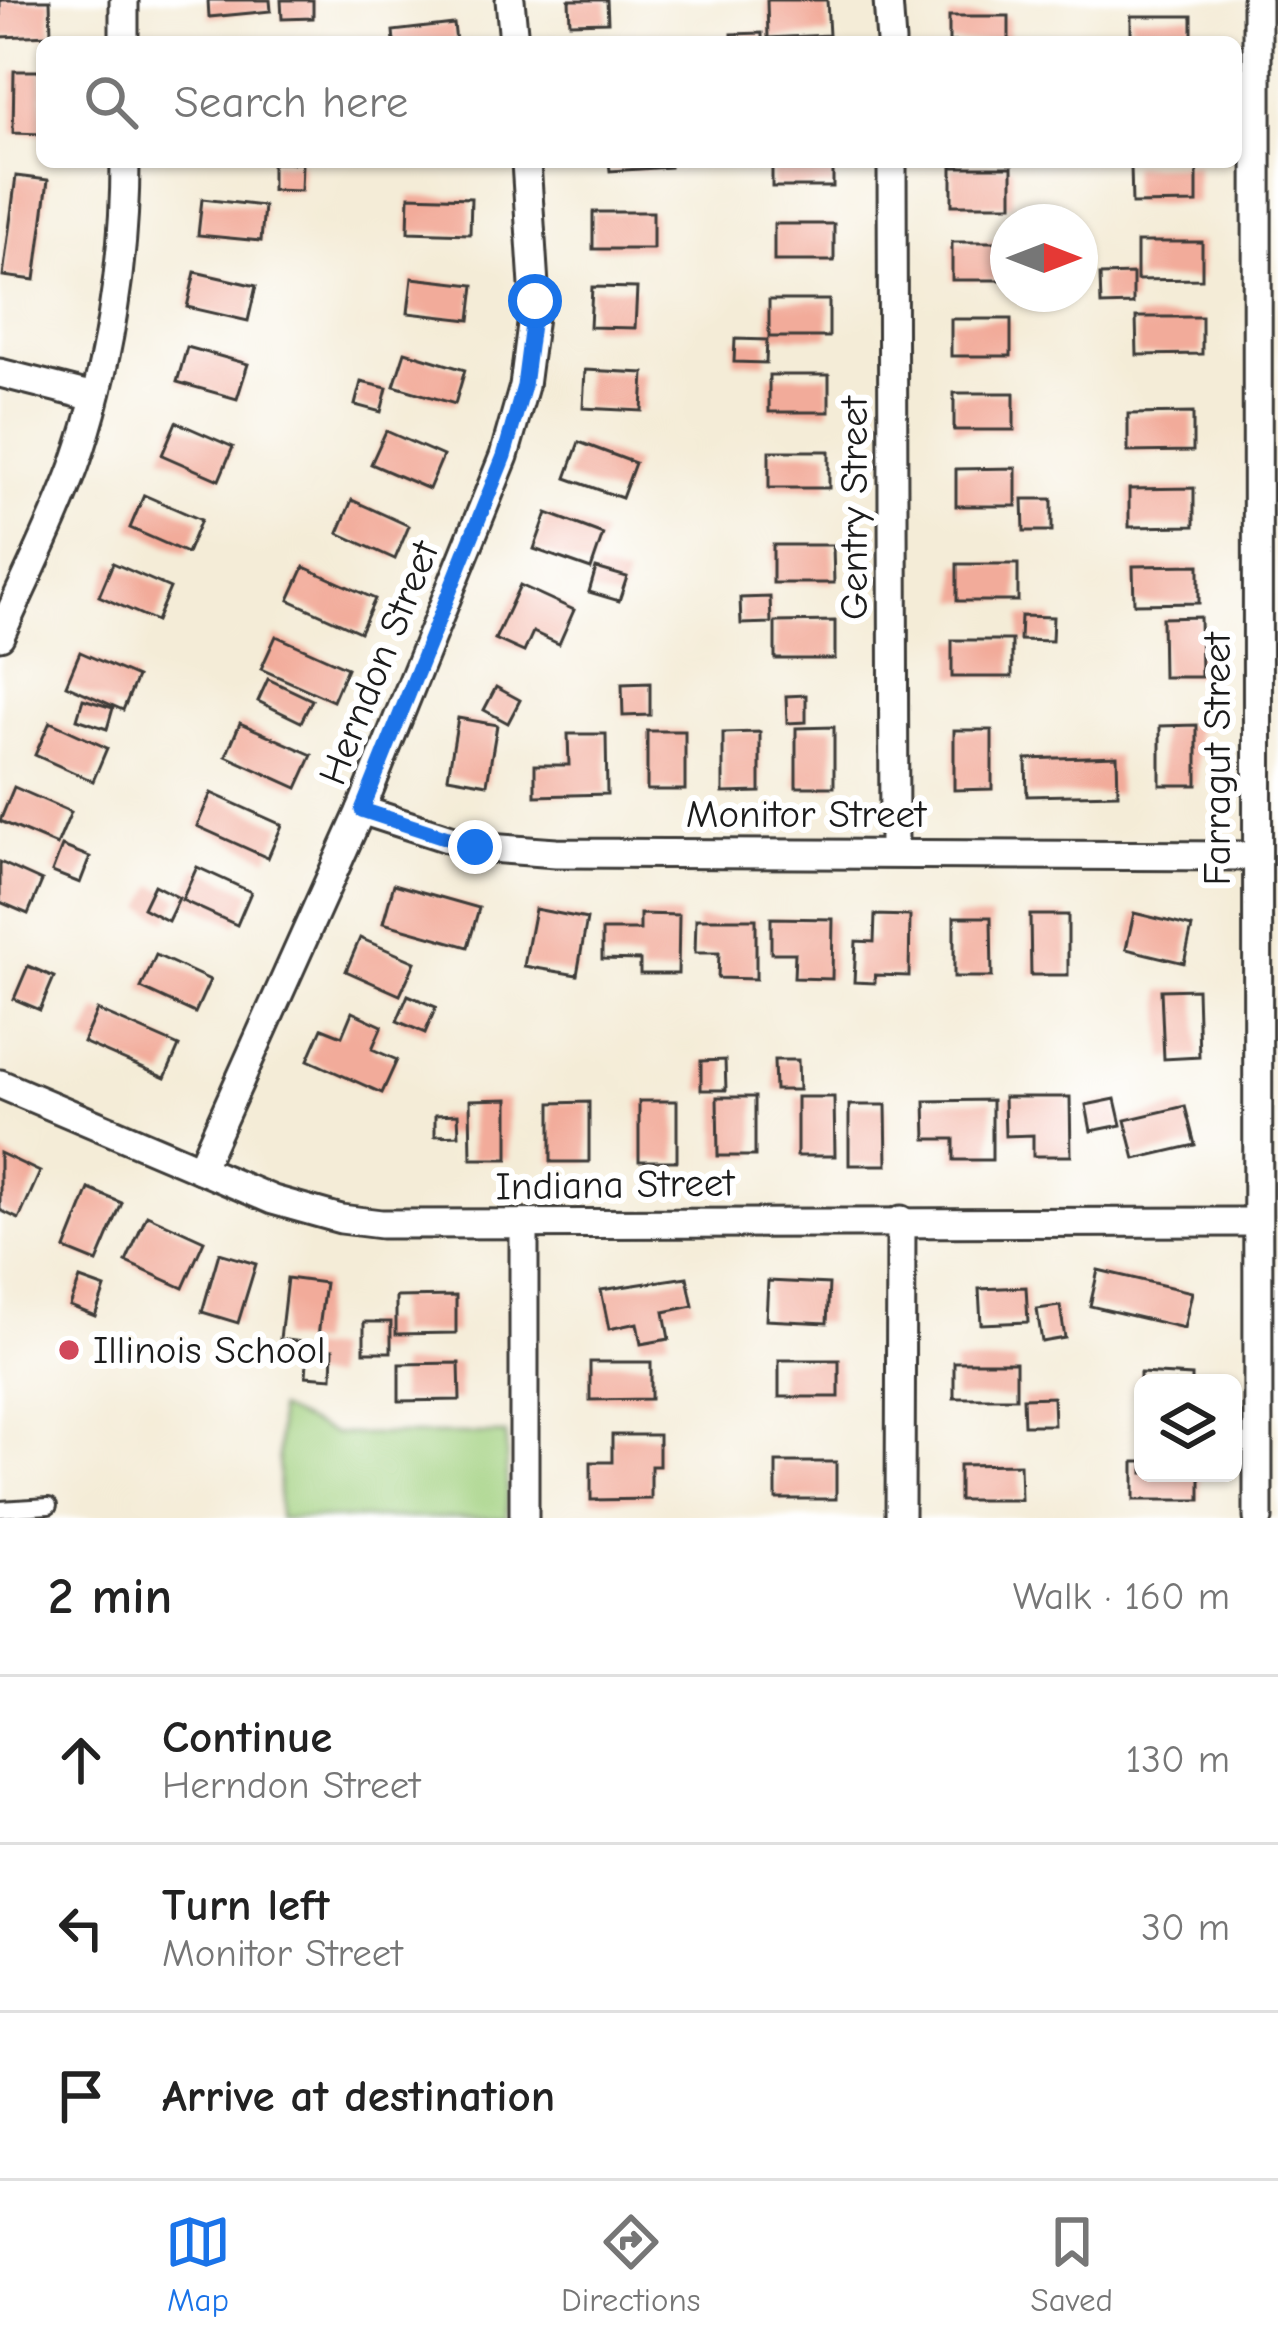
<!DOCTYPE html>
<meta charset="utf-8">
<style>
:root{--surface:#fff;--page:#f2f2f2;--text:#222;--muted:#767676;--line:#e0e0e0;--accent:#1a73e8}
body{margin:0;font-family:"Comic Neue",sans-serif;background:var(--page);color:var(--text)}
.controls{position:absolute;right:36px;bottom:36px;display:grid;overflow:hidden;border-radius:18px;box-shadow:0 3px 9px #0004}
.controls button{width:108px;height:108px;display:grid;place-items:center;padding:0;border:0;border-bottom:3px solid var(--line);background:var(--surface);color:var(--text);font:60px sans-serif}
.compass{position:absolute;left:990px;top:204px;width:108px;height:108px;border-radius:50%;background:var(--surface);box-shadow:0 3px 9px #0004;rotate:90deg}
.stop{position:absolute;width:36px;height:36px;margin:-27px;border:9px solid #1a73e8;border-radius:50%;background:#fff}
.stop.end{background:#1a73e8;border-color:#fff;box-shadow:0 3px 12px #0008}
.list{margin:0;padding:0;list-style:none}
h2{display:flex;justify-content:space-between;align-items:center;height:156px;margin:0;padding:0 48px;font-size:51px}
h2 small{font-size:39px;font-weight:400;color:var(--muted)}
.list li{display:grid;grid-template-columns:78px 1fr auto;gap:36px;align-items:center;box-sizing:border-box;height:168px;padding:0 48px;border-top:3px solid var(--line)}
.list b{display:block;font-size:45px;white-space:nowrap}
.list p{margin:0;font-size:39px;white-space:nowrap;color:var(--muted)}
.list em{font-size:39px;font-style:normal;color:var(--muted)}
.icon{flex:none;width:66px;height:66px;fill:none;stroke:currentColor;stroke-width:2;stroke-linecap:round;stroke-linejoin:round}
.map{position:relative;flex:none;width:1278px;height:1518px;overflow:hidden}
.search{position:absolute;background:var(--surface);box-shadow:0 3px 9px #0004;left:36px;right:36px;top:36px;height:132px;display:flex;align-items:center;gap:30px;box-sizing:border-box;padding:0 42px;border-radius:18px;color:var(--muted);font-size:45px}
.sheet{height:660px;background:var(--surface)}
nav{display:flex;justify-content:space-around;align-items:center;box-sizing:border-box;height:168px;border-top:3px solid var(--line);background:var(--surface);font-size:33px;color:var(--muted)}
nav a{display:grid;justify-items:center;gap:6px}
nav .on{color:var(--accent)}
.map>svg:first-child{display:block}
.green{fill:#a1d07f;stroke:#5e764e;stroke-width:3}
.building{fill:#f2ab9a}
.lines{fill:none;stroke-linecap:round;stroke-linejoin:round}
.service-casing{stroke:#3c3b38;stroke-width:20}
.minor-casing{stroke:#3c3b38;stroke-width:33}
.service{stroke:#fff;stroke-width:14}
.minor{stroke:#fff;stroke-width:27}
.route{stroke:#1a73e8;stroke-width:15}
.poi-dot{fill:#d1495b;stroke:#fff;stroke-width:4.5}
.labels{text-anchor:middle;dominant-baseline:central;stroke-width:12;stroke-linejoin:round;paint-order:stroke}
.street-label{font-size:39px;fill:#1c1c1c;stroke:#fff}
.poi-label{font-size:39px;fill:#1c1c1c;stroke:#fff;text-anchor:start}
</style>
<div class="map">
<svg width="1278" height="1518" viewBox="0 0 1278 1518">
<rect width="100%" height="100%" fill="#fff"/>
<filter id="ink" filterUnits="userSpaceOnUse"><feTurbulence type="fractalNoise" baseFrequency=".00833" numOctaves="2"/><feDisplacementMap in="SourceGraphic" scale="24" xChannelSelector="R" yChannelSelector="G"/><feConvolveMatrix kernelMatrix="1 2 1 2 8 2 1 2 1" color-interpolation-filters="sRGB"/></filter>
<filter id="wash" filterUnits="userSpaceOnUse"><feTurbulence type="fractalNoise" baseFrequency=".004" numOctaves="4" result="noise"/><feDisplacementMap in="SourceGraphic" scale="48" xChannelSelector="R" yChannelSelector="G"/><feGaussianBlur stdDeviation="2.7" result="paint"/><feColorMatrix in="noise" values="0 0 0 0 0 0 0 0 0 0 0 0 0 0 0 0 0 1.4 0 .05"/><feComposite in="paint" operator="in"/></filter>
<g filter="url(#wash)">
<rect width="100%" height="100%" fill="#f4ecd7"/>
<path class="green" d="M 278,1409 L 335,1434 L 506,1434 L 507,1518 L 279,1518 Z"/>
<g id="blocks">
<g class="building">
<path d="M 0,0 L 50,0 L 51,35 L 0,37 Z"/>
<path d="M 208,0 L 270,0 L 271,11 L 209,17 Z"/>
<path d="M 281,0 L 313,0 L 313,18 L 282,19 Z"/>
<path d="M 569,0 L 607,0 L 608,22 L 570,23 Z"/>
<path d="M 767,0 L 827,0 L 829,35 L 768,38 Z"/>
<rect x="949" y="16" width="60" height="26"/>
<rect x="1131" y="16" width="61" height="26"/>
<path d="M 454,24 L 456,42 L 394,42 L 393,31 Z"/>
<path d="M 762,33 L 762,42 L 732,42 L 732,34 Z"/>
<path d="M 14,71 L 42,71 L 42,134 L 13,133 Z"/>
<path d="M 609,162 L 670,162 L 670,167 L 610,171 Z"/>
<rect x="772" y="162" width="61" height="25"/>
<path d="M 272,163 L 302,163 L 301,191 L 272,190 Z"/>
<path d="M 1197,165 L 1197,203 L 1132,204 L 1131,166 Z"/>
<rect x="952" y="167" width="60" height="38"/>
<path d="M 16,176 L 48,180 L 35,280 L 3,276 Z"/>
<path d="M 409,196 L 471,198 L 470,234 L 408,232 Z"/>
<path d="M 202,199 L 264,206 L 261,241 L 198,235 Z"/>
<rect x="593" y="212" width="60" height="37"/>
<rect x="774" y="224" width="60" height="37"/>
<rect x="952" y="242" width="56" height="38"/>
<path d="M 1137,242 L 1202,242 L 1202,279 L 1137,280 Z"/>
<path d="M 195,272 L 256,286 L 248,321 L 187,307 Z"/>
<path d="M 1133,274 L 1133,304 L 1101,305 L 1100,275 Z"/>
<path d="M 412,278 L 474,285 L 470,320 L 408,313 Z"/>
<path d="M 592,287 L 637,288 L 635,328 L 590,327 Z"/>
<rect x="769" y="300" width="60" height="37"/>
<path d="M 1136,317 L 1202,317 L 1202,354 L 1137,355 Z"/>
<rect x="951" y="319" width="60" height="37"/>
<path d="M 735,339 L 767,340 L 766,363 L 734,362 Z"/>
<path d="M 187,347 L 248,364 L 237,399 L 177,382 Z"/>
<path d="M 405,352 L 465,370 L 455,404 L 394,386 Z"/>
<path d="M 585,370 L 644,373 L 642,411 L 583,408 Z"/>
<rect x="769" y="375" width="60" height="37"/>
<path d="M 361,382 L 387,388 L 381,412 L 355,405 Z"/>
<rect x="954" y="393" width="60" height="37"/>
<path d="M 1193,413 L 1193,451 L 1128,452 L 1128,414 Z"/>
<path d="M 176,422 L 233,447 L 219,480 L 162,455 Z"/>
<path d="M 386,431 L 443,456 L 429,489 L 371,464 Z"/>
<path d="M 579,442 L 635,463 L 622,498 L 566,478 Z"/>
<rect x="769" y="451" width="60" height="37"/>
<path d="M 1016,468 L 1016,506 L 956,506 L 956,469 Z"/>
<path d="M 1194,488 L 1194,526 L 1129,527 L 1129,489 Z"/>
<path d="M 144,495 L 201,520 L 187,553 L 130,528 Z"/>
<path d="M 1023,499 L 1052,499 L 1052,531 L 1024,531 Z"/>
<path d="M 352,500 L 409,526 L 395,559 L 338,533 Z"/>
<path d="M 547,513 L 603,534 L 591,569 L 534,549 Z"/>
<path d="M 773,545 L 833,545 L 834,583 L 773,583 Z"/>
<path d="M 113,563 L 170,588 L 156,621 L 99,596 Z"/>
<rect x="957" y="564" width="61" height="37"/>
<path d="M 1199,565 L 1199,603 L 1134,604 L 1133,566 Z"/>
<path d="M 304,567 L 375,599 L 360,632 L 289,600 Z"/>
<path d="M 596,568 L 627,577 L 619,601 L 589,592 Z"/>
<path d="M 520,585 L 574,610 L 559,644 L 533,632 L 524,652 L 495,639 Z"/>
<path d="M 770,597 L 771,623 L 741,624 L 740,598 Z"/>
<path d="M 1021,616 L 1053,617 L 1052,641 L 1020,640 Z"/>
<path d="M 1200,617 L 1201,677 L 1163,677 L 1162,618 Z"/>
<path d="M 835,621 L 835,659 L 775,659 L 775,622 Z"/>
<path d="M 276,636 L 347,668 L 333,701 L 261,669 Z"/>
<rect x="952" y="640" width="60" height="37"/>
<path d="M 80,652 L 137,677 L 123,710 L 66,685 Z"/>
<path d="M 268,679 L 312,700 L 301,722 L 258,701 Z"/>
<path d="M 650,683 L 650,715 L 623,716 L 622,684 Z"/>
<path d="M 496,687 L 520,700 L 508,723 L 484,710 Z"/>
<path d="M 806,695 L 806,722 L 787,723 L 786,696 Z"/>
<path d="M 83,699 L 113,708 L 107,729 L 77,719 Z"/>
<path d="M 458,718 L 497,725 L 487,784 L 448,777 Z"/>
<path d="M 50,722 L 107,748 L 93,781 L 35,755 Z"/>
<path d="M 240,723 L 312,755 L 297,788 L 226,756 Z"/>
<path d="M 1197,725 L 1197,785 L 1160,785 L 1160,726 Z"/>
<path d="M 834,727 L 834,787 L 796,787 L 796,728 Z"/>
<path d="M 954,730 L 992,730 L 992,789 L 954,790 Z"/>
<rect x="647" y="731" width="38" height="59"/>
<path d="M 760,732 L 760,792 L 723,793 L 723,733 Z"/>
<path d="M 568,734 L 606,734 L 607,794 L 535,796 L 535,765 L 569,765 Z"/>
<path d="M 1117,756 L 1118,794 L 1027,796 L 1026,759 Z"/>
<path d="M 14,787 L 71,812 L 57,845 L 0,821 Z"/>
<path d="M 211,793 L 282,825 L 268,858 L 197,826 Z"/>
<path d="M 62,846 L 90,857 L 80,883 L 52,872 Z"/>
<path d="M 0,862 L 42,881 L 28,914 L 0,902 Z"/>
<path d="M 197,867 L 251,892 L 237,925 L 182,900 Z"/>
<path d="M 394,884 L 479,908 L 468,947 L 383,923 Z"/>
<path d="M 154,885 L 179,898 L 168,921 L 143,908 Z"/>
<path d="M 535,909 L 587,919 L 577,975 L 524,966 Z"/>
<path d="M 1134,913 L 1192,927 L 1184,963 L 1126,949 Z"/>
<path d="M 640,914 L 679,915 L 678,974 L 640,974 L 640,960 L 602,959 L 602,930 L 640,930 Z"/>
<path d="M 875,915 L 910,916 L 909,976 L 875,975 L 875,983 L 854,982 L 856,941 L 874,942 Z"/>
<path d="M 1030,915 L 1068,915 L 1068,975 L 1031,975 Z"/>
<path d="M 954,917 L 991,917 L 992,977 L 954,977 Z"/>
<path d="M 771,918 L 833,919 L 832,979 L 794,978 L 795,953 L 771,953 Z"/>
<path d="M 696,919 L 756,919 L 756,979 L 718,978 L 719,953 L 695,953 Z"/>
<path d="M 360,938 L 415,962 L 400,995 L 346,971 Z"/>
<path d="M 156,955 L 210,980 L 195,1013 L 141,988 Z"/>
<path d="M 28,966 L 54,977 L 40,1010 L 14,999 Z"/>
<path d="M 1197,989 L 1199,1057 L 1164,1059 L 1161,990 Z"/>
<path d="M 408,995 L 436,1007 L 425,1033 L 397,1021 Z"/>
<path d="M 97,1010 L 179,1046 L 165,1078 L 83,1042 Z"/>
<path d="M 352,1012 L 382,1026 L 372,1049 L 397,1060 L 382,1093 L 308,1060 L 322,1028 L 342,1036 Z"/>
<path d="M 725,1060 L 726,1090 L 701,1090 L 701,1061 Z"/>
<path d="M 774,1060 L 798,1060 L 799,1090 L 775,1090 Z"/>
<path d="M 717,1097 L 755,1097 L 755,1156 L 718,1156 Z"/>
<path d="M 797,1097 L 834,1097 L 835,1156 L 797,1156 Z"/>
<path d="M 1004,1097 L 1070,1097 L 1071,1156 L 1033,1156 L 1033,1135 L 1005,1136 Z"/>
<path d="M 508,1099 L 508,1159 L 471,1159 L 470,1100 Z"/>
<path d="M 1115,1099 L 1121,1125 L 1091,1131 L 1086,1105 Z"/>
<path d="M 992,1100 L 992,1160 L 954,1160 L 954,1139 L 926,1139 L 925,1101 Z"/>
<rect x="639" y="1101" width="38" height="60"/>
<path d="M 589,1102 L 589,1162 L 551,1162 L 551,1103 Z"/>
<path d="M 849,1105 L 886,1105 L 887,1165 L 849,1165 Z"/>
<path d="M 1185,1106 L 1195,1145 L 1135,1159 L 1125,1120 Z"/>
<path d="M 458,1114 L 459,1135 L 435,1136 L 435,1115 Z"/>
<path d="M 0,1153 L 40,1172 L 19,1219 L 0,1210 Z"/>
<path d="M 89,1189 L 122,1203 L 97,1262 L 65,1249 Z"/>
<path d="M 147,1215 L 204,1241 L 183,1288 L 126,1262 Z"/>
<path d="M 219,1253 L 256,1264 L 238,1323 L 202,1312 Z"/>
<path d="M 1098,1270 L 1192,1292 L 1184,1328 L 1090,1306 Z"/>
<path d="M 687,1277 L 693,1306 L 664,1312 L 669,1339 L 641,1344 L 637,1323 L 609,1329 L 601,1290 Z"/>
<path d="M 287,1278 L 325,1283 L 317,1344 L 280,1339 Z"/>
<path d="M 80,1279 L 105,1288 L 95,1316 L 70,1306 Z"/>
<path d="M 768,1281 L 829,1284 L 827,1323 L 766,1320 Z"/>
<path d="M 1026,1287 L 1028,1322 L 981,1324 L 979,1289 Z"/>
<path d="M 456,1296 L 456,1333 L 396,1334 L 396,1297 Z"/>
<path d="M 1060,1306 L 1065,1338 L 1042,1342 L 1037,1309 Z"/>
<rect x="364" y="1322" width="27" height="30"/>
<path d="M 308,1348 L 333,1349 L 332,1378 L 306,1376 Z"/>
<rect x="779" y="1360" width="60" height="37"/>
<path d="M 590,1362 L 651,1362 L 651,1399 L 590,1400 Z"/>
<rect x="954" y="1362" width="62" height="36"/>
<path d="M 459,1363 L 460,1400 L 399,1401 L 399,1364 Z"/>
<path d="M 1140,1373 L 1192,1376 L 1192,1383 L 1140,1383 Z"/>
<path d="M 1053,1397 L 1054,1425 L 1024,1425 L 1023,1398 Z"/>
<path d="M 612,1435 L 659,1435 L 659,1466 L 651,1466 L 651,1499 L 591,1500 L 591,1462 L 612,1462 Z"/>
<rect x="776" y="1462" width="60" height="37"/>
<path d="M 1134,1462 L 1143,1462 L 1143,1473 L 1200,1473 L 1200,1500 L 1134,1500 Z"/>
<path d="M 1020,1464 L 1021,1500 L 959,1500 L 959,1465 Z"/>
</g>
</g>
</g>
<g filter="url(#ink)">
<use href="#blocks" fill-opacity="0" stroke="#3c3b38" stroke-width="3"/>
<g class="lines">
<defs>
<path id="service" d="M 0,1509 L 49,1506"/>
<g id="minor">
<path d="M 124,0 L 124,42"/>
<path d="M 510,0 L 514,42"/>
<path d="M 888,0 L 891,42"/>
<path d="M 1257,0 L 1258,1518"/>
<path d="M 892,162 L 894,853"/>
<path d="M 0,373 L 94,397"/>
<path d="M 0,636 C 25,579 54,523 75,465 C 108,371 125,262 125,162"/>
<path d="M 361,810 L 475,847 L 556,853 L 1256,856"/>
<path d="M 0,1084 L 273,1200 L 341,1219 L 381,1224 L 1257,1222"/>
<path d="M 200,1169 L 361,810 L 504,456 L 524,386 L 535,301 L 526,162"/>
<path d="M 524,1226 L 524,1518"/>
<path d="M 900,1518 L 901,1220"/>
</g>
</defs>
<use href="#service" class="service-casing"/>
<use href="#minor" class="minor-casing"/>
<use href="#service" class="service"/>
<use href="#minor" class="minor"/>
</g>
</g>
<g class="lines" filter="url(#ink)">
<path class="route" d="M 475,847 L 362,810 L 504,456 L 524,386 L 535,301"/>
</g>
<circle class="poi-dot" cx="69" cy="1350" r="12"/>
<g class="labels">
<g class="street-label">
<text transform="translate(854 508) rotate(-90)">Gentry Street</text>
<text transform="translate(379 663) rotate(-68)">Herndon Street</text>
<text transform="translate(1217 759) rotate(-90)">Farragut Street</text>
<text x="806" y="814">Monitor Street</text>
<text transform="translate(615 1185) rotate(-1)">Indiana Street</text>
</g>
<g class="poi-label">
<text x="93" y="1350">Illinois School</text>
</g>
</g>
</svg>
<div class="controls">
<button><svg class="icon" aria-label="layers" viewBox="0 0 24 24"><path d="M12 4l9 5-9 5-9-5zM3 14l9 5 9-5"/></svg></button>
</div>
<svg class="compass" viewBox="-18 -18 36 36"><path d="M0-13l5 13h-10z" fill="#e53935"/><path d="M0 13l5-13h-10z" fill="#767676"/></svg>
<div class="stop" style="left:535px;top:301px"></div>
<div class="stop end" style="left:475px;top:847px"></div>
<div class="search"><svg class="icon" aria-label="search" viewBox="0 0 24 24"><circle cx="10" cy="10" r="6"/><path d="M15 15l6 6"/></svg>Search here</div>
</div>
<section class="sheet">
<h2>2 min<small>Walk · 160 m</small></h2>
<ul class="list">
<li><svg class="icon" aria-label="ahead" viewBox="0 0 24 24"><path d="M12 20V5M6 11l6-6 6 6"/></svg><div><b>Continue</b><p>Herndon Street</p></div><em>130 m</em></li>
<li><svg class="icon" aria-label="left" viewBox="0 0 24 24"><path d="M17 20v-9H6M10 6l-5 5 5 5"/></svg><div><b>Turn left</b><p>Monitor Street</p></div><em>30 m</em></li>
<li><svg class="icon" aria-label="arrive" viewBox="0 0 24 24"><path d="M6 21V4h12l-3 4 3 4H6"/></svg><div><b>Arrive at destination</b></div></li>
</ul>
</section>
<nav>
<a class="on"><svg class="icon" aria-label="map" viewBox="0 0 24 24"><path d="M3 6l6-2 6 2 6-2v14l-6 2-6-2-6 2zM9 4v14M15 6v14"/></svg>Map</a>
<a><svg class="icon" aria-label="directions" viewBox="0 0 24 24"><path d="M12 3l9 9-9 9-9-9zM9 14v-3h6M13 9l2 2-2 2"/></svg>Directions</a>
<a><svg class="icon" aria-label="saved" viewBox="0 0 24 24"><path d="M7 4h10v16l-5-4-5 4z"/></svg>Saved</a>
</nav>
